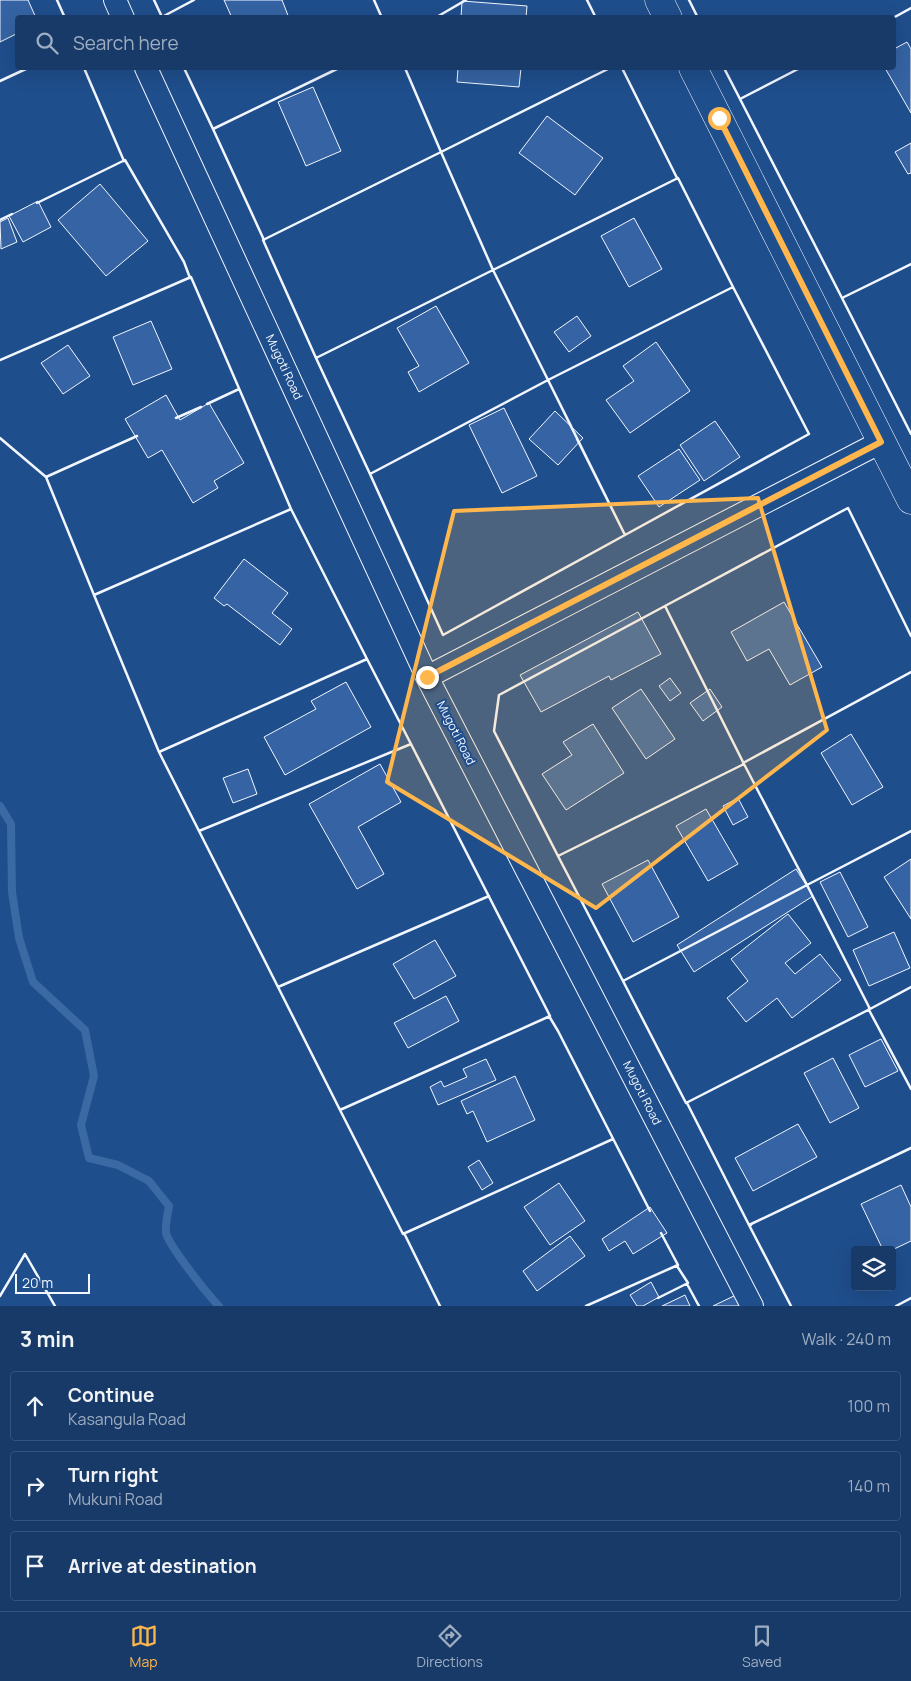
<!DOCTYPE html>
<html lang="en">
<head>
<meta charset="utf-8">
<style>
  :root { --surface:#173a69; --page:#244571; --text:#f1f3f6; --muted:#9eadc0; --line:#36547d; --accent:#ffb74d }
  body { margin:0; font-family:Manrope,sans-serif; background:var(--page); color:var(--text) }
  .controls { position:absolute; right:15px; bottom:15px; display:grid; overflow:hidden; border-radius:5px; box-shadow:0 5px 20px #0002 }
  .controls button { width:45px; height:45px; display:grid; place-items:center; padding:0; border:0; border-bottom:1px solid var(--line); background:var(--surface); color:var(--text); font:25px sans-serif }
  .scale { position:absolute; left:15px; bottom:12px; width:75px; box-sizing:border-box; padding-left:5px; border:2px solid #f2f6ff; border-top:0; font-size:14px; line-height:18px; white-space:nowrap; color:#f2f6ff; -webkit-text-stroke:4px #1f4e8c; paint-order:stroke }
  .stop { position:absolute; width:15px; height:15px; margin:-11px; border:4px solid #ffb74d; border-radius:50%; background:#fff }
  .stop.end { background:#ffb74d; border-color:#fff; box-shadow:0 1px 5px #0008 }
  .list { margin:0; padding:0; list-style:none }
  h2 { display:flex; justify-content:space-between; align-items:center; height:65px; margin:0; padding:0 20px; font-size:21px }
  h2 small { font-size:16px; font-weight:400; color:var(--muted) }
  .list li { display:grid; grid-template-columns:32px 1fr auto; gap:15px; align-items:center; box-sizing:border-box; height:70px; margin:0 10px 10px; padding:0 10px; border:1px solid var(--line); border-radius:5px }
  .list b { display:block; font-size:19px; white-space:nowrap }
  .list p { margin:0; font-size:16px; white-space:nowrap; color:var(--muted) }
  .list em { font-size:16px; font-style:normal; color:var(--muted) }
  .icon { flex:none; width:28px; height:28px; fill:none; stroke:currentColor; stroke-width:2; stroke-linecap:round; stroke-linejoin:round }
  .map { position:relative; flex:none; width:911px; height:1306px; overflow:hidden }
  .search { position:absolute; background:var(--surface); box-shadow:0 5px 20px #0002; left:15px; right:15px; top:15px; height:55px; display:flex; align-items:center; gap:12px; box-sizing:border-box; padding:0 18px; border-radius:5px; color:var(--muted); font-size:19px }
  .sheet { height:305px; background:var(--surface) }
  nav { display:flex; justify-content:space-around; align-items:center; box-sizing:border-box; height:70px; border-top:1px solid var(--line); background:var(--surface); font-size:14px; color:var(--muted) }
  nav a { display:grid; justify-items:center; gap:2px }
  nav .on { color:var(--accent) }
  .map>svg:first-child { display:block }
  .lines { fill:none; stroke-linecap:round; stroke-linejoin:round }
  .stream { stroke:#3b69a3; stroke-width:8 }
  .building { fill:#3563a3; stroke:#f2f6ff }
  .minor-casing { stroke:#f2f6ff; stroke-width:24 }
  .secondary-casing { stroke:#f2f6ff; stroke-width:29 }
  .minor { stroke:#1f4e8c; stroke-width:22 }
  .secondary { stroke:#1f4e8c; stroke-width:28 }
  .wall { stroke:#f2f6ff; stroke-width:2.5 }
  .route { stroke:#ffb74d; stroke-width:6 }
  .marked { fill:#ffb74d; fill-opacity:0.2; stroke:#ffb74d; stroke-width:4; stroke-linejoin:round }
  .labels { text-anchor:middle; stroke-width:4; stroke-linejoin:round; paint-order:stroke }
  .street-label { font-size:12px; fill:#f2f6ff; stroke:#1f4e8c }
</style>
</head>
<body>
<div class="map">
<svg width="911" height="1306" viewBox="0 0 911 1306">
  <rect width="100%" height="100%" fill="#1f4e8c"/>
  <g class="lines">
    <!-- stream -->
    <path class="stream" d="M0 806 11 824 12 892 19 938 33 982 85 1030 94 1076 81 1125 89 1158 118 1165 149 1181 169 1206C168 1213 165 1225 166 1233 169 1246 208 1295 219 1306"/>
  </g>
  <!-- building -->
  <path class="building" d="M0 0H28L36 18H18V33L0 42Z
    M224 0H282L289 18H232Z
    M462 1 527 6 526 18H461Z
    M907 42 911 49V113L885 68H894V49Z
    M458 68H521L519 87 457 82Z
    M313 87 341 151 306 166 278 102Z
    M547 116 603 158 575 195 519 153Z
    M911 143V173L908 174 895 152Z
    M100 184 148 241 106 276 58 220Z
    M38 201 51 227 23 242 9 216Z
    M8 218 17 242 1 249 0 222Z
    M634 218 662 269 629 287 601 236Z
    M436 306 469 363 419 392 408 372 419 366 397 328Z
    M577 316 591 336 569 352 554 332Z
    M151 321 172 369 133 385 113 337Z
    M656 342 690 391 630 433 606 400 634 381 623 366Z
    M68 345 90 376 63 394 41 363Z
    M166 395 180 420 209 403 244 463 214 481 218 488 193 503 162 450 148 458 125 419Z
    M504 408 537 476 502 493 469 425Z
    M555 411 583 438 558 465 529 439Z
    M715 421 740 457 704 481 680 445Z
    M679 449 700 480 659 507 638 476Z
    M244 559 288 593 272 613 292 629 280 645 227 604 224 606 214 598Z
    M784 602 822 667 790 685 769 649 747 661 731 632Z
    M638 612 661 654 611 680 609 676 541 712 520 675Z
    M670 678 681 693 670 701 659 686Z
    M346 682 371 727 285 775 264 737 316 709 311 701Z
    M641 689 675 739 646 759 612 708Z
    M710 689 722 707 703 721 690 703Z
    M593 724 624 773 566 810 542 774 572 755 563 742Z
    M851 734 883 787 852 805 821 753Z
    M380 764 401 802 358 827 384 874 357 889 309 804Z
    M248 769 257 794 233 803 223 778Z
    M738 798 748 817 733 825 723 806Z
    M706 809 738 864 708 881 676 826Z
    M911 859V919L884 877Z
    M648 860 679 917 633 942 602 884Z
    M796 869 813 896 694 972 677 945Z
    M840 872 868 927 848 937 820 882Z
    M788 914 811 943 785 963 795 974 820 954 841 980 792 1018 777 998 746 1022 727 998 748 981 731 959Z
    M894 932 910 968 869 986 853 950Z
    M435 940 456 976 414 999 393 964Z
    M446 996 459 1021 408 1048 394 1023Z
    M881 1039 898 1071 865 1087 849 1055Z
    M833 1058 859 1108 830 1123 804 1073Z
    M486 1059 496 1080 438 1105 430 1087 441 1081 444 1087 467 1077 463 1069Z
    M515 1076 535 1120 487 1142 473 1111 467 1114 461 1101Z
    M798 1124 817 1157 753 1191 735 1158Z
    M479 1160 493 1183 482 1190 468 1167Z
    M559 1183 585 1221 550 1245 524 1207Z
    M901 1185 911 1207V1241L892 1250H883L861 1204Z
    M650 1207 667 1233 633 1254 625 1241 609 1251 602 1239Z
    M570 1236 585 1256 537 1291 523 1271Z
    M651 1282 659 1297 643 1306H637L630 1295Z
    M738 1294 744 1306H713Z
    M685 1295 690 1306H662Z"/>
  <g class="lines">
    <defs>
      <path id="minor" d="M115 0 123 18
        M146 68 427 677 752 1306
        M427 677 881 442"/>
      <path id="secondary" d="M659 0 668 18
        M693 68 911 500"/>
    </defs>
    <!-- minor casing -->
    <use href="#minor" class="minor-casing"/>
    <!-- secondary casing -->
    <use href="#secondary" class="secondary-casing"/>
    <!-- minor -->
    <use href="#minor" class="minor"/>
    <!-- secondary -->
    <use href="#secondary" class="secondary"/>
    <!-- wall -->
    <path class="wall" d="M57 0 65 18
      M154 0 162 17 194 0
      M374 0 382 18
      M587 0 596 18
      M689 0 698 18
      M435 18 466 0
      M893 18 911 8
      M84 68 124 161
      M184 68 213 129
      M405 68 441 152
      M622 68 677 178
      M724 68 740 99 742 98
      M800 68 740 99 842 298 911 264
      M0 81 28 68
      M441 152 493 270 316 358 263 240Z
      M442 154 441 152 610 68
      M678 178 733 287 548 380 493 270Z
      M37 203 125 160 184 262 190 278
      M0 220 12 214
      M264 240 213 129 339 68
      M733 287 809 434 625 535 548 380Z
      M844 297 842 298 911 434
      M0 360 191 277 291 509 94 595 46 477 137 436
      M548 380 370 474 443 635 625 535 577 439
      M548 380 370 474 316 358 493 270 571 426
      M207 404 239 389
      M176 418 201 407
      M0 438 46 477
      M291 509 367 659 159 752 94 595Z
      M665 606 744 764 558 856 494 731 499 695Z
      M665 606 848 508 911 636
      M367 659 411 744 199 831 159 752Z
      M743 763 911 672
      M744 764 807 885 623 981 558 856Z
      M807 885 870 1009 686 1103 623 981Z
      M807 885 911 831
      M489 896 278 987 340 1110 550 1016 411 744 199 831 278 987 489 896
      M869 1008 870 1009 911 987
      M869 1010 911 1089
      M549 1016 558 1031 650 1211
      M687 1103 749 1225 911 1148
      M341 1109 340 1110 403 1234 613 1139
      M751 1225H749L791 1306
      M404 1233 440 1306
      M687 1284 699 1306
      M0 1296 25 1254 55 1306
      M658 1298 688 1283 677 1266
      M586 1306 678 1265 661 1233
      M896 1306 911 1298"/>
  </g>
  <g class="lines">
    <!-- route -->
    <path class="route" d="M427 677 881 442 719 118"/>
  </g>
  <!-- marked area -->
  <path class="marked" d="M758 498 827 730 596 908 387 782 454 511Z"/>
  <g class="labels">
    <!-- street labels -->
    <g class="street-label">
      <text transform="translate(284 367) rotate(65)" y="4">Mugoti Road</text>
      <text transform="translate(456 733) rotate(63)" y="4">Mugoti Road</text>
      <text transform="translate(642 1093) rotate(63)" y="4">Mugoti Road</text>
    </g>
  </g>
</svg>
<div class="controls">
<button><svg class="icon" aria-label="layers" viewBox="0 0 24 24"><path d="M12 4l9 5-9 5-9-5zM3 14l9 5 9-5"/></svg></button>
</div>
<div class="scale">20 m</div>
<div class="stop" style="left:719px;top:118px"></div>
<div class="stop end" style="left:427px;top:677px"></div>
<div class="search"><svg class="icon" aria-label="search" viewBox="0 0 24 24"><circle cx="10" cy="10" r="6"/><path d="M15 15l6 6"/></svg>Search here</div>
</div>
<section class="sheet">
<h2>3 min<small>Walk · 240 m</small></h2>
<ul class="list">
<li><svg class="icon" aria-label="ahead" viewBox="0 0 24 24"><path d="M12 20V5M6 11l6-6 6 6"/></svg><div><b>Continue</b><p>Kasangula Road</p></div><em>100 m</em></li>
<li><svg class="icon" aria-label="right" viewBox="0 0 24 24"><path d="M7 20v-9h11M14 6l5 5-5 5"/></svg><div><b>Turn right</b><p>Mukuni Road</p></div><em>140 m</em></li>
<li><svg class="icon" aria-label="arrive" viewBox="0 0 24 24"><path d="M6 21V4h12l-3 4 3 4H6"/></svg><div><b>Arrive at destination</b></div></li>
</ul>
</section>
<nav>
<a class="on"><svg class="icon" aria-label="map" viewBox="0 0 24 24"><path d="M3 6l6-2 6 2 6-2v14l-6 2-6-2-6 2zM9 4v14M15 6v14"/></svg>Map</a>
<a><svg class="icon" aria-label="directions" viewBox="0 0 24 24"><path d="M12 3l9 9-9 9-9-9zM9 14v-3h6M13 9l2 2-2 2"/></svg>Directions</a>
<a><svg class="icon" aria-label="saved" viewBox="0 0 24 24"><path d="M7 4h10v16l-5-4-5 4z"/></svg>Saved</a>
</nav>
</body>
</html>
